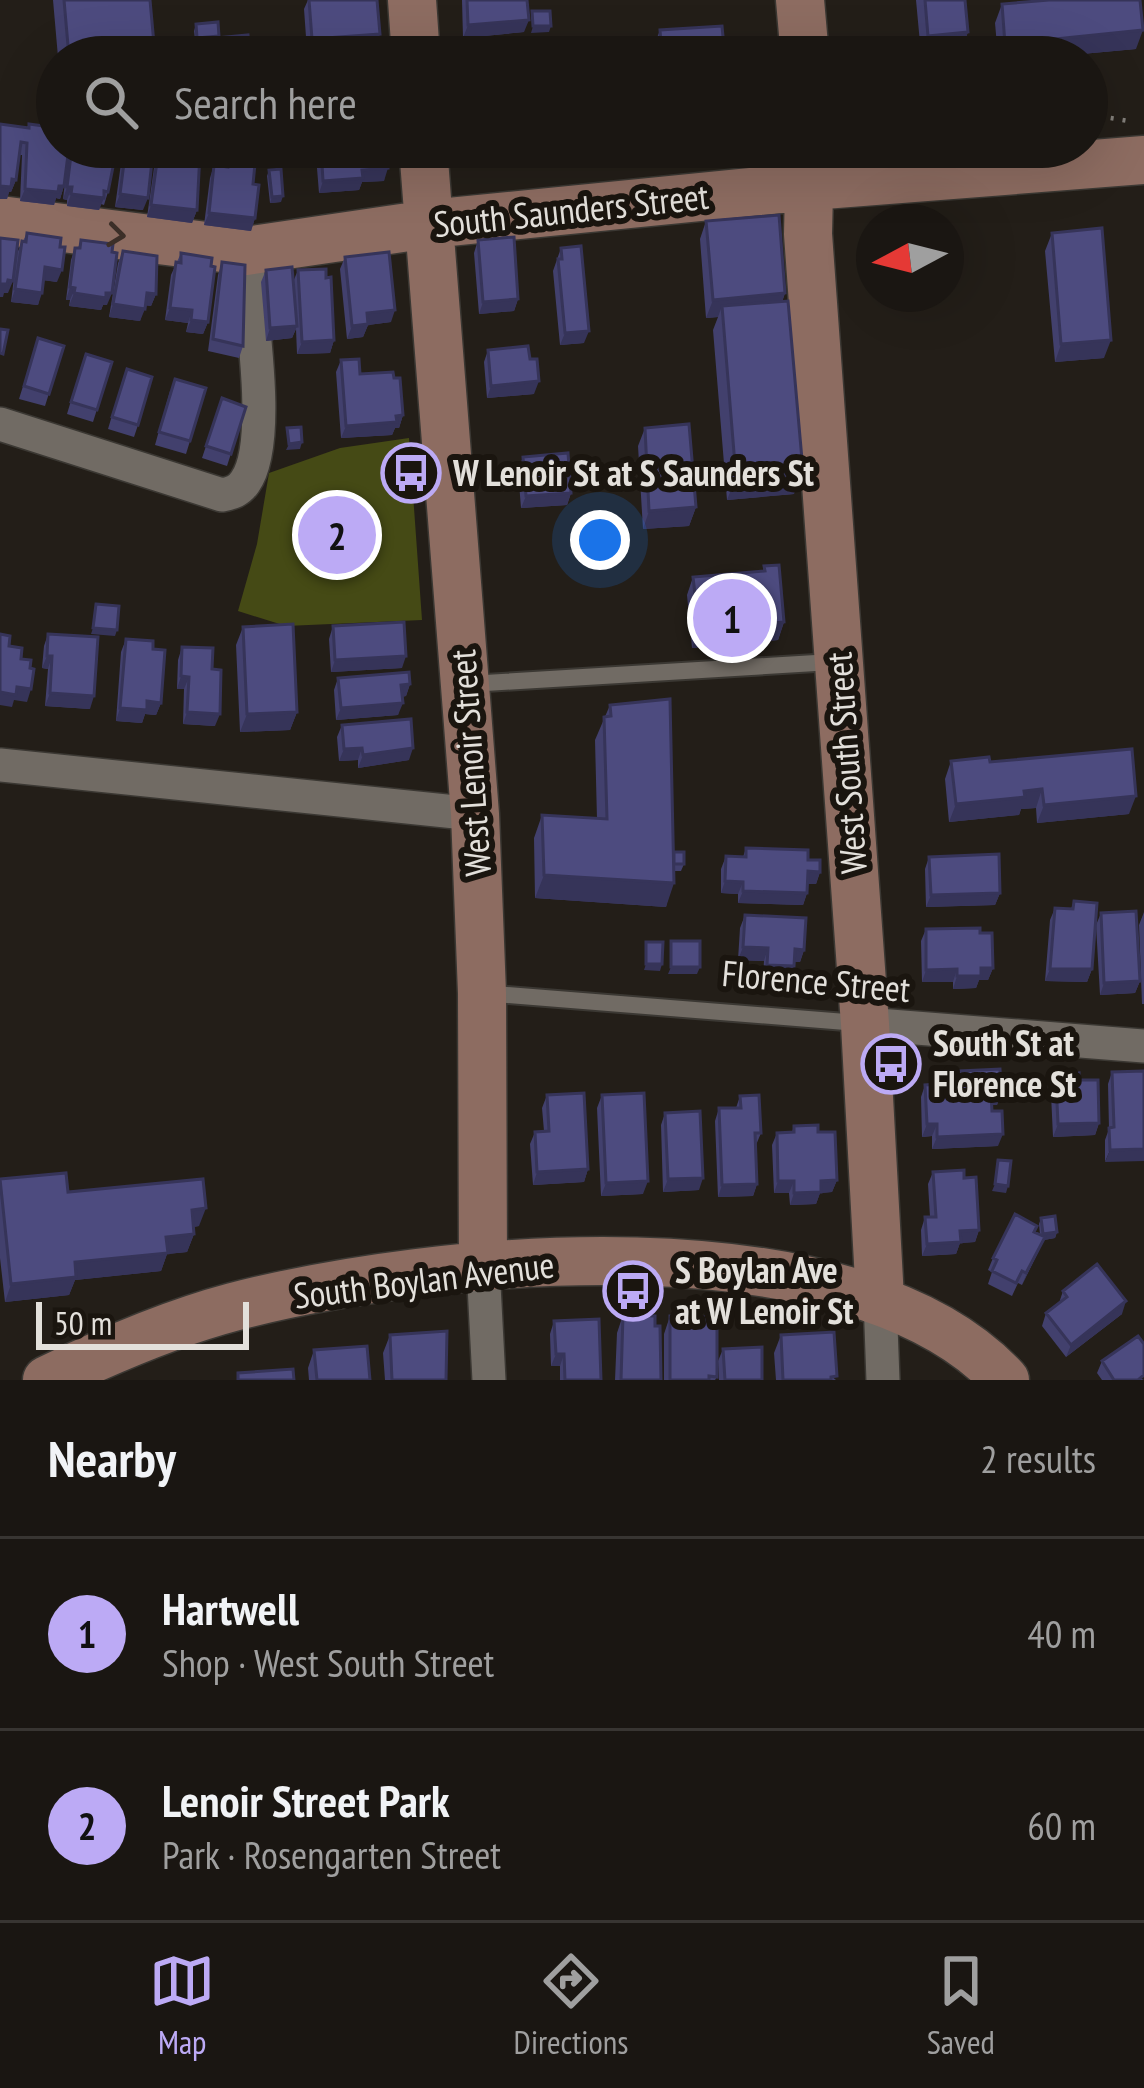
<!DOCTYPE html>
<html lang="en">
<head>
<meta charset="utf-8">
<style>
  :root { --surface:#1a1612; --page:#272320; --text:#f1f3f6; --muted:#9f9f9f; --line:#383532; --accent:#bcaaf5 }
  body { margin:0; font-family:"PT Sans Narrow",sans-serif; background:var(--page); color:var(--text) }
  .compass { position:absolute; left:856px; top:204px; width:108px; height:108px; border-radius:50%; background:var(--surface); box-shadow:0 12px 48px #0002; rotate:263deg }
  .scale { position:absolute; left:36px; bottom:30px; width:213px; box-sizing:border-box; padding-left:12px; border:6px solid #e3e0db; border-top:0; font-size:33px; line-height:42px; white-space:nowrap; color:#e3e0db; -webkit-text-stroke:9px #1a150f; paint-order:stroke }
  .you { position:absolute; left:600px; top:540px; width:42px; height:42px; margin:-30px; border:9px solid #fff; border-radius:50%; background:#1a73e8; box-shadow:0 0 0 18px #1a73e833 }
  .badge { display:grid; place-items:center; width:78px; height:78px; border-radius:50%; background:var(--accent); color:#111; font-size:39px; font-weight:700 }
  .pin { position:absolute; translate:-50% -50%; border:6px solid #fff; box-shadow:0 3px 12px #0006 }
  .list { margin:0; padding:0; list-style:none }
  h2 { display:flex; justify-content:space-between; align-items:center; height:156px; margin:0; padding:0 48px; font-size:51px }
  h2 small { font-size:39px; font-weight:400; color:var(--muted) }
  .list li { display:grid; grid-template-columns:78px 1fr auto; gap:36px; align-items:center; box-sizing:border-box; height:192px; padding:0 48px; border-top:3px solid var(--line) }
  .list b { display:block; font-size:45px; white-space:nowrap }
  .list p { margin:0; font-size:39px; white-space:nowrap; color:var(--muted) }
  .list em { font-size:39px; font-style:normal; color:var(--muted) }
  .icon { flex:none; width:66px; height:66px; fill:none; stroke:currentColor; stroke-width:2; stroke-linecap:round; stroke-linejoin:round }
  .map { position:relative; flex:none; width:1144px; height:1380px; overflow:hidden }
  .search { position:absolute; background:var(--surface); box-shadow:0 12px 48px #0002; left:36px; right:36px; top:36px; height:132px; display:flex; align-items:center; gap:30px; box-sizing:border-box; padding:0 42px; border-radius:66px; color:var(--muted); font-size:45px }
  .sheet { height:540px; background:var(--surface) }
  nav { display:flex; justify-content:space-around; align-items:center; box-sizing:border-box; height:168px; border-top:3px solid var(--line); background:var(--surface); font-size:33px; color:var(--muted) }
  nav a { display:grid; justify-items:center; gap:6px }
  nav .on { color:var(--accent) }
  .map>svg:first-child { display:block }
  .park { fill:#454a15 }
  .lines { fill:none; stroke-linecap:round; stroke-linejoin:round }
  .lane-casing { stroke:#3b3833; stroke-width:20 }
  .street-casing { stroke:#3b3833; stroke-width:36 }
  .secondary-casing { stroke:#3b3833; stroke-width:51 }
  .path { stroke:#827e79; stroke-width:4.5; stroke-dasharray:3 9; stroke-linecap:butt }
  .lane { stroke:#716b64; stroke-width:16 }
  .street { stroke:#716b64; stroke-width:33 }
  .secondary { stroke:#8d6c61; stroke-width:48 }
  .wall { fill:#42406d }
  .shaded-wall { fill:#363459 }
  .building { fill:#4d4b7f; stroke:#363459; stroke-width:3 }
  .oneway { stroke:#3c2f28 }
  .labels { text-anchor:middle; stroke-width:12; stroke-linejoin:round; paint-order:stroke }
  .street-label { font-size:36px; fill:#e3e0db; stroke:#1a150f }
  .poi-label { font-size:36px; font-weight:bold; fill:#e3e0db; stroke:#1a150f; text-anchor:start }
</style>
</head>
<body>
<div class="map">
<svg width="1144" height="1380" viewBox="0 0 1144 1380">
  <rect width="100%" height="100%" fill="#231e18"/>
  <!-- park -->
  <path class="park" d="M409 438 422 620 286 626 238 611 257 544 269 473 340 448Z"/>
  <g class="lines">
    <defs>
      <path id="lane" d="M469 684 832 662
        M483 993 858 1023"/>
      <path id="street" d="M0 424 222 495C232 493 239 491 245 482 274 442 249 303 246 251
        M0 765 475 814
        M865 1024 1144 1046
        M483 1266 489 1380
        M880 1299 883 1380"/>
      <path id="secondary" d="M412 0 416 57
        M800 0 805 57
        M423 147 475 814 482 993 483 1266
        M810 147 808 234 865 1024 880 1299
        M0 220 246 251 429 224 810 186 1144 160
        M47 1380C107 1351 169 1324 233 1307 433 1255 851 1213 1005 1380"/>
    </defs>
    <!-- lane casing -->
    <use href="#lane" class="lane-casing"/>
    <!-- street casing -->
    <use href="#street" class="street-casing"/>
    <!-- secondary casing -->
    <use href="#secondary" class="secondary-casing"/>
    <!-- path -->
    <path class="path" d="M1087 114 1129 121"/>
    <!-- lane -->
    <use href="#lane" class="lane"/>
    <!-- street -->
    <use href="#street" class="street"/>
    <!-- secondary -->
    <use href="#secondary" class="secondary"/>
  </g>
  <!-- wall -->
  <path class="wall" d="M53 0H150L154 44 195 40 194 31 196 24 250 57H58Z
    M308 0H377L373 57H308L310 51H307L304 9Z
    M462 0H527L524 32 463 38Z
    M916 0H965L968 32 961 51 921 54Z
    M1002 4 1136 49 1049 57H998L995 23Z
    M660 30 725 57H654L653 48Z
    M45 118 57 119V147H69L64 186 60 199 56 198 54 205 20 201 22 155H19L16 180 11 192H9L7 199H0V124L28 128 29 124 42 125Z
    M69 147H117L108 192 104 205 101 204 99 210 67 206V200L63 199Z
    M125 147 143 210 115 207 122 156Z
    M157 147H177L197 210 192 223 147 217Z
    M319 147H387L384 181 362 182 359 190 319 193 316 156Z
    M229 161 253 184 255 218 251 231 204 225 210 178 214 165 227 167Z
    M269 170 281 202 270 203 267 176Z
    M706 221 785 293 782 302 794 494 727 500 713 330 718 317 706 318 700 239Z
    M27 233 57 282 44 280 38 305 11 302 17 253Z
    M1052 233 1104 358 1055 362 1045 251Z
    M81 240 107 305H103L101 310 69 306 70 300H66L71 260 75 248H78Z
    M478 240 518 299 514 311 479 314 474 253Z
    M561 248 584 343 560 345 553 271Z
    M123 251 156 294 151 306 145 305 140 321 109 317 118 263Z
    M181 253 208 322 203 334 186 332 188 323 165 320 171 275Z
    M345 257 391 322 368 325 363 337 347 339 340 269Z
    M222 262 243 346 239 358 208 351 218 275Z
    M266 270 293 282 298 270 334 340 330 353 297 354 296 329 292 338 266 341 261 282Z
    M38 338 64 346 45 406 19 399Z
    M488 350 530 359 534 394 487 398 484 362Z
    M341 360 360 374 394 378 403 415 399 428H395L392 435 341 438 336 372Z
    M112 362 93 422 67 414 81 367Z
    M122 382 138 425 134 437 108 429Z
    M170 391 190 441 186 454 155 445Z
    M222 398 246 407 227 466 202 458Z
    M645 428 696 507 689 526 643 529 638 446Z
    M523 457 571 493 567 505 521 508 518 470Z
    M764 566 784 622 778 640 692 648 687 595 693 577 763 571Z
    M333 626 402 668 331 672 329 639Z
    M243 627 297 712 290 730 240 732 236 645Z
    M48 634 90 709 45 706 48 669 42 668 44 646Z
    M126 639 161 703 156 715 145 714 142 723 116 721 121 652Z
    M182 647 215 726 183 724 184 689H177L178 660Z
    M338 678 410 684 406 696 402 697 398 715 336 720 334 690Z
    M610 705 674 852 684 864 681 871H674L666 907 535 898 534 838 542 815 597 819 595 740Z
    M342 725 409 760 358 768V760L339 761 337 737Z
    M951 761 990 762 1129 814 1037 823 1036 808 1021 809 1019 815 949 822 945 779Z
    M746 848 808 860 820 872 816 884H808L807 893 803 905 738 903V894L721 893V869L726 856 743 857Z
    M929 857 1000 893 995 905 926 907 925 869Z
    M1074 901 1092 969 1087 982 1045 981 1050 920 1055 908 1071 909Z
    M1144 912V1004H1142L1139 925Z
    M1101 913 1140 981 1135 993 1100 995 1096 925Z
    M745 915 804 950 800 962H794L789 978 763 977 764 961 738 960 740 928Z
    M926 929 980 933 993 968 988 980H979L976 988 953 989V982H922L921 941Z
    M1144 1071 1105 1162V1140L1109 1129 1108 1084 1112 1072Z
    M938 1072 1001 1092 997 1105H991L998 1146 932 1149V1136L922 1137 921 1097 925 1085 933 1084Z
    M1068 1074 1079 1080 1099 1123 1095 1135 1053 1137 1051 1094 1056 1081H1065Z
    M547 1095 588 1169 584 1182 533 1185 530 1144 535 1132 544 1131 542 1108Z
    M602 1095 643 1194 601 1196 597 1108Z
    M740 1096 761 1133 756 1145 757 1184 753 1196 718 1197 715 1121 719 1108H736Z
    M665 1113 699 1190 663 1192 661 1125Z
    M794 1126 818 1132 837 1180 832 1192 820 1193 816 1204 790 1205 789 1193H774L772 1145 777 1133 792 1132Z
    M933 1172 964 1178 979 1230 975 1242 960 1243 956 1254 922 1256 921 1230 925 1217H930L928 1184Z
    M0 1179 68 1192 199 1226 193 1227 194 1234 187 1252 167 1254 161 1271 75 1280 69 1295 5 1302 0 1258Z
    M1041 1218 1057 1232 1055 1238 1044 1240 1022 1285 1018 1283 1012 1296 988 1284 992 1272 988 1270 993 1258 1035 1232 1040 1235 1039 1224Z
    M1063 1291 1122 1314 1066 1357 1042 1326 1046 1313 1059 1303Z
    M623 1315 655 1326 661 1380H615L617 1333Z
    M670 1316 717 1377 715 1380H664V1334Z
    M554 1321 601 1380H560V1366H551L550 1334Z
    M390 1335 446 1380H385L383 1353Z
    M781 1335 836 1380H776L774 1353Z
    M723 1349 762 1380H719L718 1361Z
    M314 1350 370 1380H309L308 1368Z
    M1102 1361 1144 1380H1102L1097 1373Z"/>
  <!-- shaded-wall -->
  <path class="shaded-wall" d="M529 20 524 32 463 38 468 25Z
    M533 26H551L549 32 531 33Z
    M1143 30 1136 49 1049 57H1001L1005 44Z
    M968 32 961 51 921 54 928 36Z
    M380 34 375 47 313 51V43L310 51H307L312 39Z
    M269 147H291L290 151 267 152Z
    M388 168 384 181 362 182 359 190 319 193 323 181 362 170Z
    M12 179 16 180 11 192H9L7 199H0V186Z
    M59 186H64L60 199 56 198 54 205 20 201 25 189Z
    M67 187H72L67 200 63 199Z
    M71 194 104 198 99 210 67 206Z
    M120 194 148 198 143 210 115 207Z
    M283 196 281 202 270 203 272 197Z
    M151 205 197 210 192 223 147 217Z
    M209 213 255 218 251 231 204 225Z
    M45 267 62 270 57 282 41 280Z
    M8 280 13 281 8 293H4L3 297H0V284Z
    M70 287 75 288 70 300H66Z
    M15 289 42 293 38 305 11 302Z
    M74 293H112L107 305H103L101 310 69 306Z
    M147 293 156 294 151 306 142 305Z
    M785 293 779 311 722 306 718 317 706 318 713 300Z
    M518 299 514 311 479 314 483 302Z
    M113 304 145 309 140 321 109 317Z
    M170 308 192 310 188 323 165 320Z
    M395 310 391 322 368 325 363 337 347 339 352 326 367 313Z
    M191 320 208 322 203 334 186 332Z
    M297 326 292 338 266 341 270 328Z
    M589 331 584 343 560 345 565 333Z
    M334 340 330 353 297 354 302 342Z
    M1111 340 1104 358 1055 362 1061 344Z
    M539 381 534 394 487 398 491 386Z
    M403 415 399 428H395L392 435 341 438 346 426Z
    M302 442 300 449 286 450 289 444Z
    M803 471 794 494 727 500 736 477Z
    M571 493 567 505 521 508 526 496Z
    M696 507 689 526 643 529 649 511Z
    M784 622 778 640 692 648 699 630Z
    M93 628 117 630 115 636 91 634Z
    M47 656H52L48 669 42 668Z
    M406 656 402 668 331 672 335 660Z
    M181 676 189 677 184 689H177Z
    M410 684 406 696 397 697 401 685Z
    M17 687 31 689 27 702 14 700 12 707 0 705V692Z
    M50 693 94 696 90 709 45 706Z
    M147 701 161 703 156 715 145 714 142 723 116 721 120 708Z
    M403 703 398 715 336 720 341 708Z
    M187 712 220 714 215 726 183 724Z
    M297 712 290 730 240 732 247 714Z
    M362 748 358 760 339 761 344 749Z
    M413 748 409 760 358 768 363 755Z
    M1042 789 1036 808 1021 809 1019 815 949 822 956 804Z
    M1136 796 1129 814 1037 823 1044 805Z
    M808 871 820 872 816 884H804Z
    M544 875 674 883 666 907 535 898Z
    M725 881 743 882 738 894 721 893Z
    M743 891 807 893 803 905 738 903Z
    M1000 893 995 905 926 907 931 895Z
    M743 947 768 948 764 961 738 960Z
    M795 949 804 950 800 962H790Z
    M646 964H662L660 971 644 970Z
    M767 965 794 966 789 978 763 977Z
    M671 967H700L697 974H668Z
    M981 968H993L988 980H979L976 988 953 989 957 976Z
    M957 969 953 982H922L926 970Z
    M1050 969H1092L1087 982 1045 981Z
    M1140 981 1135 993 1100 995 1104 983Z
    M1001 1092 997 1105H986L991 1093Z
    M1099 1123 1095 1135 1053 1137 1058 1124Z
    M927 1124H937L932 1136 922 1137Z
    M1003 1134 998 1146 932 1149 937 1137Z
    M1144 1149V1161L1105 1162 1110 1150Z
    M588 1169 584 1182 533 1185 537 1172Z
    M703 1178 699 1190 663 1192 668 1179Z
    M837 1180 832 1192 820 1193 816 1204 790 1205 794 1193 821 1181Z
    M648 1181 643 1194 601 1196 606 1183Z
    M778 1181H794L789 1193H774Z
    M757 1184 753 1196 718 1197 722 1185Z
    M995 1184 1008 1186 1006 1193 992 1191Z
    M206 1208 199 1226 185 1228 192 1210Z
    M979 1230 975 1242 960 1243 956 1254 922 1256 927 1244 960 1231Z
    M1057 1232 1055 1238 1044 1240 1022 1285 1043 1234Z
    M194 1234 187 1252 167 1254 161 1271 75 1280 69 1295 5 1302 11 1284 75 1262 166 1237Z
    M1126 1301 1122 1314 1066 1357 1071 1345Z
    M556 1354H564L560 1366H551Z"/>
  <!-- building -->
  <path class="building" d="M64 0H150L154 44 248 35 250 57H69Z
    M309 0H377L380 34 312 39Z
    M467 0H527L529 20 468 25Z
    M925 0H965L968 32 928 36Z
    M1049 0H1140L1143 30 1005 44 1002 4Z
    M532 11H550L551 26H533Z
    M218 22 219 36 197 38 196 24Z
    M722 26 725 57H662L660 30Z
    M372 39 373 57H314L313 43Z
    M523 40 524 57H480L479 43Z
    M550 42 562 57H532Z
    M45 118 57 119V147H69L64 186H59L58 192 25 189 27 143 21 142 16 180 12 179 11 187 0 186V124L29 128V124L44 126Z
    M72 147H117L108 192 104 191V198L71 194 72 187H67Z
    M126 147H149L147 161H152L148 198 120 194Z
    M159 147H177L176 150 200 153 197 210 151 205Z
    M321 147H387L388 168 362 170 363 178 323 181Z
    M229 161 255 164 253 184 259 185 255 218 209 213 214 165 228 167Z
    M281 169 283 196 272 197 269 170Z
    M779 215 785 293 713 300 706 221Z
    M1102 228 1111 340 1061 344 1052 233Z
    M27 233 61 238 60 247H65L62 270 45 267 42 293 15 289 22 241 26 242Z
    M514 237 518 299 483 302 478 240Z
    M0 238 18 240 13 281 8 280 7 284H0Z
    M81 240 113 244 112 252 117 253 112 293H106V298L74 293 75 288 70 287 75 248H80Z
    M581 246 589 331 565 333 558 259H562L561 248Z
    M123 251 157 256 156 294 147 293 145 309 113 304Z
    M389 252 395 310 367 313 368 324 352 326 345 257Z
    M181 253 212 258 211 266 215 267 208 322 191 320 192 310 170 308 176 262 181 263Z
    M222 262 245 265 243 346 213 339Z
    M292 267 297 326 270 328 266 270Z
    M326 269V278L331 277 334 340 302 342 298 270Z
    M788 301 803 471 736 477 722 306Z
    M0 329 8 330 3 354 0 353Z
    M38 338 64 346 49 394 24 386Z
    M528 346 530 359H537L539 381 491 386 488 350Z
    M86 354 112 362 97 410 71 402Z
    M359 359 360 374 393 372 394 378H400L403 415 396 416 397 422 346 426 341 360Z
    M127 369 152 377 138 425 112 417Z
    M175 379 206 388 190 441 159 432Z
    M222 398 246 407 231 454 206 446Z
    M689 424 696 507 649 511 645 428Z
    M301 427 302 442 289 444 287 428Z
    M568 453 571 493 526 496 523 457Z
    M779 565 784 622 699 630 693 577 765 571 764 566Z
    M96 604 119 606 117 630 93 628Z
    M404 622 406 656 335 660 333 626Z
    M293 624 297 712 247 714 243 627Z
    M0 634 10 636 9 646 22 648 21 659 31 660 30 668 34 669 31 689 17 687 16 695 0 692Z
    M48 634 98 637 94 696 50 693 52 656H47Z
    M126 639 153 641V649L165 650 161 703 147 701V710L120 708Z
    M182 647 213 648 212 669 221 670 220 714 187 712 189 677 181 676Z
    M409 672 410 684 401 685 403 703 341 708 338 678Z
    M670 699 674 883 544 875 542 815 607 819 604 717 611 716 610 705Z
    M411 719 413 748 363 755 362 748 344 749 342 725Z
    M1132 749 1136 796 1044 805 1042 789 1024 791 1025 797 956 804 951 761 989 757 990 762Z
    M746 848 808 850V860H820V872L808 871 807 893 743 891V882L725 881 726 856 746 857Z
    M674 852H684V864H674Z
    M999 854 1000 893 931 895 929 857Z
    M1074 901 1097 903 1092 969H1050L1055 908 1073 909Z
    M1136 911 1140 981 1104 983 1101 913Z
    M745 915 806 918 804 950 795 949 794 966 767 965 768 948 743 947Z
    M980 928V933H992L993 968H981V976H957V969L926 970V929Z
    M671 941H700V967H671Z
    M646 942H663L662 964H646Z
    M1000 1069 1001 1092 991 1093 992 1111H1002L1003 1134 937 1137V1124H927L925 1085 938 1084V1072Z
    M1144 1071V1149L1110 1150 1109 1128 1114 1127 1112 1072Z
    M1079 1073V1080H1098L1099 1123 1058 1124 1056 1081H1068V1074Z
    M584 1093 588 1169 537 1172 535 1132 549 1131 547 1095Z
    M644 1093 648 1181 606 1183 602 1095Z
    M759 1095 761 1133H755L757 1184 722 1185 719 1108H741L740 1096Z
    M700 1111 703 1178 668 1179 665 1113Z
    M818 1125V1132H835L837 1180 821 1181V1192L794 1193V1181H778L777 1133 794 1132V1126Z
    M998 1160 1011 1161 1008 1186 995 1184Z
    M964 1170V1178L976 1177 979 1230 960 1231 961 1242 927 1244 925 1217H936L933 1172Z
    M66 1173 68 1192 203 1179 206 1208 192 1210 194 1234 166 1237 168 1253 75 1262 76 1277 11 1284 0 1179Z
    M1015 1214 1037 1226 1034 1232 1045 1237 1026 1273 1022 1271 1016 1283 992 1271 997 1260 993 1258Z
    M1055 1216 1057 1232 1043 1234 1041 1218Z
    M1097 1264 1126 1301 1071 1345 1046 1313 1067 1297 1063 1291Z
    M623 1315 655 1316V1326H660L661 1380H621Z
    M670 1316 717 1317V1377L709 1376V1380H670Z
    M599 1319 601 1380H565L564 1354H556L554 1321Z
    M447 1331 446 1380H392L390 1335Z
    M834 1332 837 1376 831 1377V1380H783L781 1335Z
    M1138 1336 1144 1344V1375L1138 1380H1114L1102 1361Z
    M367 1346 370 1380H317L314 1350Z
    M762 1347V1380H725L723 1349Z
    M293 1369 294 1380H238V1373Z"/>
  <!-- one-way arrows -->
  <defs><path id="oneway-chevron" d="M-2-3.5L2.5 0L-2 3.5" fill="none" stroke-width="1.6" stroke-linecap="round" stroke-linejoin="round" transform="scale(3)"/></defs>
  <use class="oneway" href="#oneway-chevron" transform="translate(116 235) rotate(7)"/>
  <!-- icons -->
  <defs>
    <symbol id="bus-ring" viewBox="-11 -11 22 22"><circle r="9.5" fill="#1a150f" stroke="#bcaaf5" stroke-width="1.5"/><path d="M-5-6H5V4H4V6H2V4H-2V6H-4V4H-5ZM-3.5-4V0h7V-4ZM-3.5 1.2v1.5H-2V1.2ZM2 1.2v1.5H3.5V1.2Z" fill="#bcaaf5"/></symbol>
  </defs>
  <g fill-rule="evenodd">
    <use href="#bus-ring" x="378" y="440" width="66" height="66"/>
    <use href="#bus-ring" x="858" y="1031" width="66" height="66"/>
    <use href="#bus-ring" x="600" y="1258" width="66" height="66"/>
  </g>
  <g class="labels">
    <!-- street labels -->
    <g class="street-label">
      <text transform="translate(571 210) rotate(-6)" y="13">South Saunders Street</text>
      <text transform="translate(470 763) rotate(-94)" y="13">West Lenoir Street</text>
      <text transform="translate(846 763) rotate(-94)" y="13">West South Street</text>
      <text transform="translate(816 981) rotate(5)" y="13">Florence Street</text>
      <text transform="translate(424 1280) rotate(-7)" y="13">South Boylan Avenue</text>
    </g>
    <!-- poi labels -->
    <g class="poi-label">
      <text x="453" y="486">W Lenoir St at S Saunders St</text>
      <text x="933" y="1056">South St at<tspan x="933" dy="41">Florence St</tspan></text>
      <text x="675" y="1283">S Boylan Ave<tspan x="675" dy="41">at W Lenoir St</tspan></text>
    </g>
  </g>
</svg>
<svg class="compass" viewBox="-18 -18 36 36"><path d="M0-13l5 13h-10z" fill="#e53935"/><path d="M0 13l5-13h-10z" fill="#9f9f9f"/></svg>
<div class="scale">50 m</div>
<div class="you"></div>
<div class="pin badge" style="left:732px;top:618px">1</div>
<div class="pin badge" style="left:337px;top:535px">2</div>
<div class="search"><svg class="icon" aria-label="search" viewBox="0 0 24 24"><circle cx="10" cy="10" r="6"/><path d="M15 15l6 6"/></svg>Search here</div>
</div>
<section class="sheet">
<h2>Nearby<small>2 results</small></h2>
<ul class="list">
<li><span class="badge">1</span><div><b>Hartwell</b><p>Shop · West South Street</p></div><em>40 m</em></li>
<li><span class="badge">2</span><div><b>Lenoir Street Park</b><p>Park · Rosengarten Street</p></div><em>60 m</em></li>
</ul>
</section>
<nav>
<a class="on"><svg class="icon" aria-label="map" viewBox="0 0 24 24"><path d="M3 6l6-2 6 2 6-2v14l-6 2-6-2-6 2zM9 4v14M15 6v14"/></svg>Map</a>
<a><svg class="icon" aria-label="directions" viewBox="0 0 24 24"><path d="M12 3l9 9-9 9-9-9zM9 14v-3h6M13 9l2 2-2 2"/></svg>Directions</a>
<a><svg class="icon" aria-label="saved" viewBox="0 0 24 24"><path d="M7 4h10v16l-5-4-5 4z"/></svg>Saved</a>
</nav>
</body>
</html>
